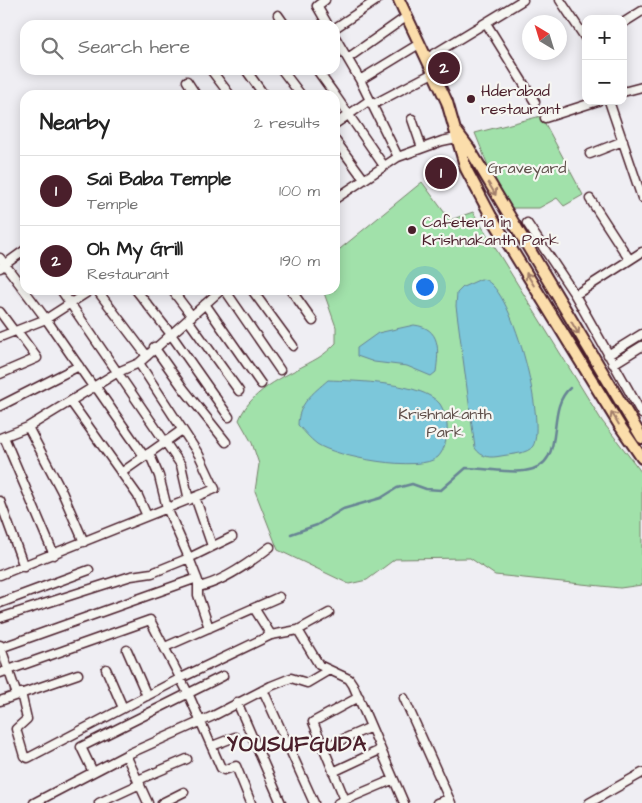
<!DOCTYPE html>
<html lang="en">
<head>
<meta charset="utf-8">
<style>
  :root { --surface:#fff; --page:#f2f2f2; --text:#222; --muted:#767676; --line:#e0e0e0; --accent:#4a1f2b }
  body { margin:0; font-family:"Architects Daughter",sans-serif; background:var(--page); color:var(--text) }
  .controls { position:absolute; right:15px; top:15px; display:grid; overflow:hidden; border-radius:10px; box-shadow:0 2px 12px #0003 }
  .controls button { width:45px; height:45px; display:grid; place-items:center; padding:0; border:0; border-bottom:1px solid var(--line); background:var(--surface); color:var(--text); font:25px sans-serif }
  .compass { position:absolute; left:522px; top:15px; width:45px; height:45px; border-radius:50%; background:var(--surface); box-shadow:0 2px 12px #0003; rotate:322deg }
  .you { position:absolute; left:424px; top:286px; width:18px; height:18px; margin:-12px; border:4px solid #fff; border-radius:50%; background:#1a73e8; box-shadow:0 0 0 8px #1a73e833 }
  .badge { display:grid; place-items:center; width:32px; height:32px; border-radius:50%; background:var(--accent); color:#fff; font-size:16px; font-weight:700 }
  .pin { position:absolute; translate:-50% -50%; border:2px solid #fff; box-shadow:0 1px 5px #0006 }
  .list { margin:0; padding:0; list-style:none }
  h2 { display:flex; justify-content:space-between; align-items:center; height:65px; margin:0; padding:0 20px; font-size:21px }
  h2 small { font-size:16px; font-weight:400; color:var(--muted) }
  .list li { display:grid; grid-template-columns:32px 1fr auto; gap:15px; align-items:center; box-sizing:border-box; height:70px; padding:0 20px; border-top:1px solid var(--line) }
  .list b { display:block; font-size:19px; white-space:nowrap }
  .list p { margin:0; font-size:16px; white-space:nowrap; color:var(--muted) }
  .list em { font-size:16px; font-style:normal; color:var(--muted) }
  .icon { flex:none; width:28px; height:28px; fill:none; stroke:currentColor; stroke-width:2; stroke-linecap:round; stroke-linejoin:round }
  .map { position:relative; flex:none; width:642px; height:803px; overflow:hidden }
  .search { position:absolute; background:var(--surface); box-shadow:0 2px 12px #0003; left:20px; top:20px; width:320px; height:55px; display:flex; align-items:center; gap:12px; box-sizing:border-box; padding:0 18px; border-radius:15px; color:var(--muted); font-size:19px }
  .panel { position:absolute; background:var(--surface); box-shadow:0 2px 12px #0003; left:20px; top:90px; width:320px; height:205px; border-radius:15px }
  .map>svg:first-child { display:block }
  .green { fill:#a1e1aa; stroke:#76806a }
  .water { fill:#7bc7da; stroke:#678494 }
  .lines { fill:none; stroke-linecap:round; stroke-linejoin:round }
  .stream { stroke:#678494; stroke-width:2.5 }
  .minor-casing { stroke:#4a1f2b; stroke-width:11 }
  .major-casing { stroke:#4a1f2b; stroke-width:14 }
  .minor { stroke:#f6f6f2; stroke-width:8 }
  .major { stroke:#fbddab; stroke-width:10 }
  .oneway { stroke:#a27e6b }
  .poi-dot { fill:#4a1f2b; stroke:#f6f6f2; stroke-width:2 }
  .labels { text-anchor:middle; stroke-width:4.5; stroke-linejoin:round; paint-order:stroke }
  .poi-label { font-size:16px; fill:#4a1f2b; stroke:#f6f6f2; text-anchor:start }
  .park-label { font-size:16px; fill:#60504b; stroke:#f6f6f2 }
  .district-label { font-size:21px; font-weight:bold; letter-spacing:1px; fill:#4a1f2b; stroke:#f6f6f2 }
</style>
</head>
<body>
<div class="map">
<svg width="642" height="803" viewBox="0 0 642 803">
  <rect width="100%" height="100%" fill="#efeef3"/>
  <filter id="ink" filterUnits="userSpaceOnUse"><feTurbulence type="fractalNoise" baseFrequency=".02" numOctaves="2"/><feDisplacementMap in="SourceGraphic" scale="10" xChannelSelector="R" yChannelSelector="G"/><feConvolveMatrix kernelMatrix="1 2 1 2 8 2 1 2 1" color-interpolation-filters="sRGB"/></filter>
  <g filter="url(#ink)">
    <!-- green -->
    <path class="green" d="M541 116 583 195 564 206 557 198 539 208H509L495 183 475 133Z
      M422 182 450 220 473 212 602 421 642 473V585L620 588 495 575 470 558 395 559 367 580 349 584 278 550 255 491 259 464 252 443 239 420C252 387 291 374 318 358 325 354 331 348 336 343V327L323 290H335V253Z"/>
    <!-- water -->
    <path class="water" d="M481 279C511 279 547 423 533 446 528 454 511 454 501 456 490 458 482 458 475 448L456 306 457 293 463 287Z
      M414 325C441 328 439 350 436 372L431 376 407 366 374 362 357 356V348L378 333Z
      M328 380C354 381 423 382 440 404 444 410 446 418 447 425 448 435 445 450 438 457 420 473 336 457 317 444 310 439 304 431 298 425 298 404 313 393 328 380Z"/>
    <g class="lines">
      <!-- stream -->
      <path class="stream" d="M291 534 317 525 343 509 381 498 397 488 412 484 426 489 441 490 466 468C485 468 506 473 524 471 570 466 543 411 570 388"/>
      <defs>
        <path id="minor" d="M325 0 317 6 328 25
          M560 0 586 39
          M278 15 285 25
          M486 23 535 102
          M623 23 642 11
          M335 28 377 0
          M335 37 360 80 398 157
          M348 58 406 17
          M426 59 523 0
          M211 70 230 95
          M246 70 264 95
          M282 70 301 95
          M317 70 335 95
          M360 80 419 44
          M187 81 196 95
          M623 92 642 87
          M335 95 384 166
          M609 101 642 198
          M372 105 433 73
          M545 118 598 101
          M412 119 422 148
          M335 124 370 100
          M335 140 363 178
          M590 154 623 141
          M335 199 398 157 442 141 461 137
          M590 199 629 259
          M527 223 575 295 642 414
          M0 258 46 319 94 388
          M0 268 25 250
          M61 290 181 465 189 500
          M97 290 147 356
          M136 290 170 333 229 417
          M172 290 191 315
          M225 290 280 370
          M252 290 293 346
          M291 290 313 321
          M575 295 642 252
          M205 304 261 384
          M0 312 14 331
          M188 320 239 391
          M0 337 46 319 91 290
          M154 347 183 388 226 442
          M608 355 642 334
          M613 364 642 346
          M0 374 37 358 17 331
          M96 387 144 456
          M71 402 138 496 147 516
          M0 406 79 366
          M28 427 62 492 84 542
          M4 437 54 555
          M0 438 28 427 118 372 139 363 221 290
          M149 453 159 476 167 508 189 558 232 537
          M121 473 182 430
          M195 497 212 546
          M0 501 24 567
          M0 575 215 489 199 455 139 363
          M198 587C221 583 252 561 270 547
          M0 603 89 570
          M254 608 271 635
          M0 618 131 576 152 573 189 558 198 581V595L209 628
          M298 630 319 665 349 679 353 685 404 803
          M0 645 17 695
          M165 647 279 597
          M0 648 197 578
          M127 650 147 696
          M106 669 123 708
          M0 673 150 620 188 693 221 768 224 770 236 766 251 803
          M263 690 314 803
          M21 693 27 719 16 729 24 756 28 758 181 678 271 635 298 630 329 613
          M404 698 451 803
          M0 701 78 674
          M237 702 281 803
          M212 746 235 737
          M323 748 371 727
          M126 755 148 803
          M93 772 81 747 223 676
          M333 772 380 750
          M138 780 187 759
          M345 800 313 722 359 697
          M34 803 126 755 213 716 271 686 291 678 307 683 329 670
          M99 803 140 784
          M162 803 184 792
          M338 803 392 780
          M437 803 449 799
          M589 803 642 773"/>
        <path id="major" d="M399 0 447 102 466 169 491 216 620 426 642 458
          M457 132 469 148 642 438"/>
      </defs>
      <!-- minor casing -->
      <use href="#minor" class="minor-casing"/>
      <!-- major casing -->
      <use href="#major" class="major-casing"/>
      <!-- minor -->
      <use href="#minor" class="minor"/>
      <!-- major -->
      <use href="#major" class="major"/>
    </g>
    <!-- one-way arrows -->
    <defs><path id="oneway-shaft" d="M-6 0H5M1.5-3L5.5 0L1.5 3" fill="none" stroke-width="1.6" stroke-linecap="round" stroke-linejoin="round" transform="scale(1.25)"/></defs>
    <g class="oneway">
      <use href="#oneway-shaft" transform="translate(492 189) rotate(59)"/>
      <use href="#oneway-shaft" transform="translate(530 279) rotate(-121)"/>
      <use href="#oneway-shaft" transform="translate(575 328) rotate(59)"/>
      <use href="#oneway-shaft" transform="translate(615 418) rotate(-121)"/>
    </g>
  </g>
  <!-- markers -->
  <g class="poi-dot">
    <circle cx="471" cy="99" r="5"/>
    <circle cx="412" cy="230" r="5"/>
  </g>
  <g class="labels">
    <!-- poi labels -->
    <g class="poi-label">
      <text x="481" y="96">Hderabad<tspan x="481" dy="18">restaurant</tspan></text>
      <text x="422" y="227">Cafeteria in<tspan x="422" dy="18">Krishnakanth Park</tspan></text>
    </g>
    <!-- park labels -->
    <g class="park-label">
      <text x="527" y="173">Graveyard</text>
      <text x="445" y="419">Krishnakanth<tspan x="445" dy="18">Park</tspan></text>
    </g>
    <!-- district labels -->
    <g class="district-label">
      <text x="297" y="751">YOUSUFGUDA</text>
    </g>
  </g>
</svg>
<div class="controls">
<button>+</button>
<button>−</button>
</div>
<svg class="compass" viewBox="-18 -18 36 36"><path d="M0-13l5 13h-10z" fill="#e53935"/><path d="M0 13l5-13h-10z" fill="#767676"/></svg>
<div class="you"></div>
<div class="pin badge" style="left:441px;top:173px">1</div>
<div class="pin badge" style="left:444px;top:68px">2</div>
<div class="search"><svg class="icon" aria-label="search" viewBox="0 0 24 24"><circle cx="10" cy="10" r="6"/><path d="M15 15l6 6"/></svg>Search here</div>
<section class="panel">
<h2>Nearby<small>2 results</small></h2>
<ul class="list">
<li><span class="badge">1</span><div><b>Sai Baba Temple</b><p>Temple</p></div><em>100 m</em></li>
<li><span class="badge">2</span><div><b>Oh My Grill</b><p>Restaurant</p></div><em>190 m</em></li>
</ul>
</section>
</div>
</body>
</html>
